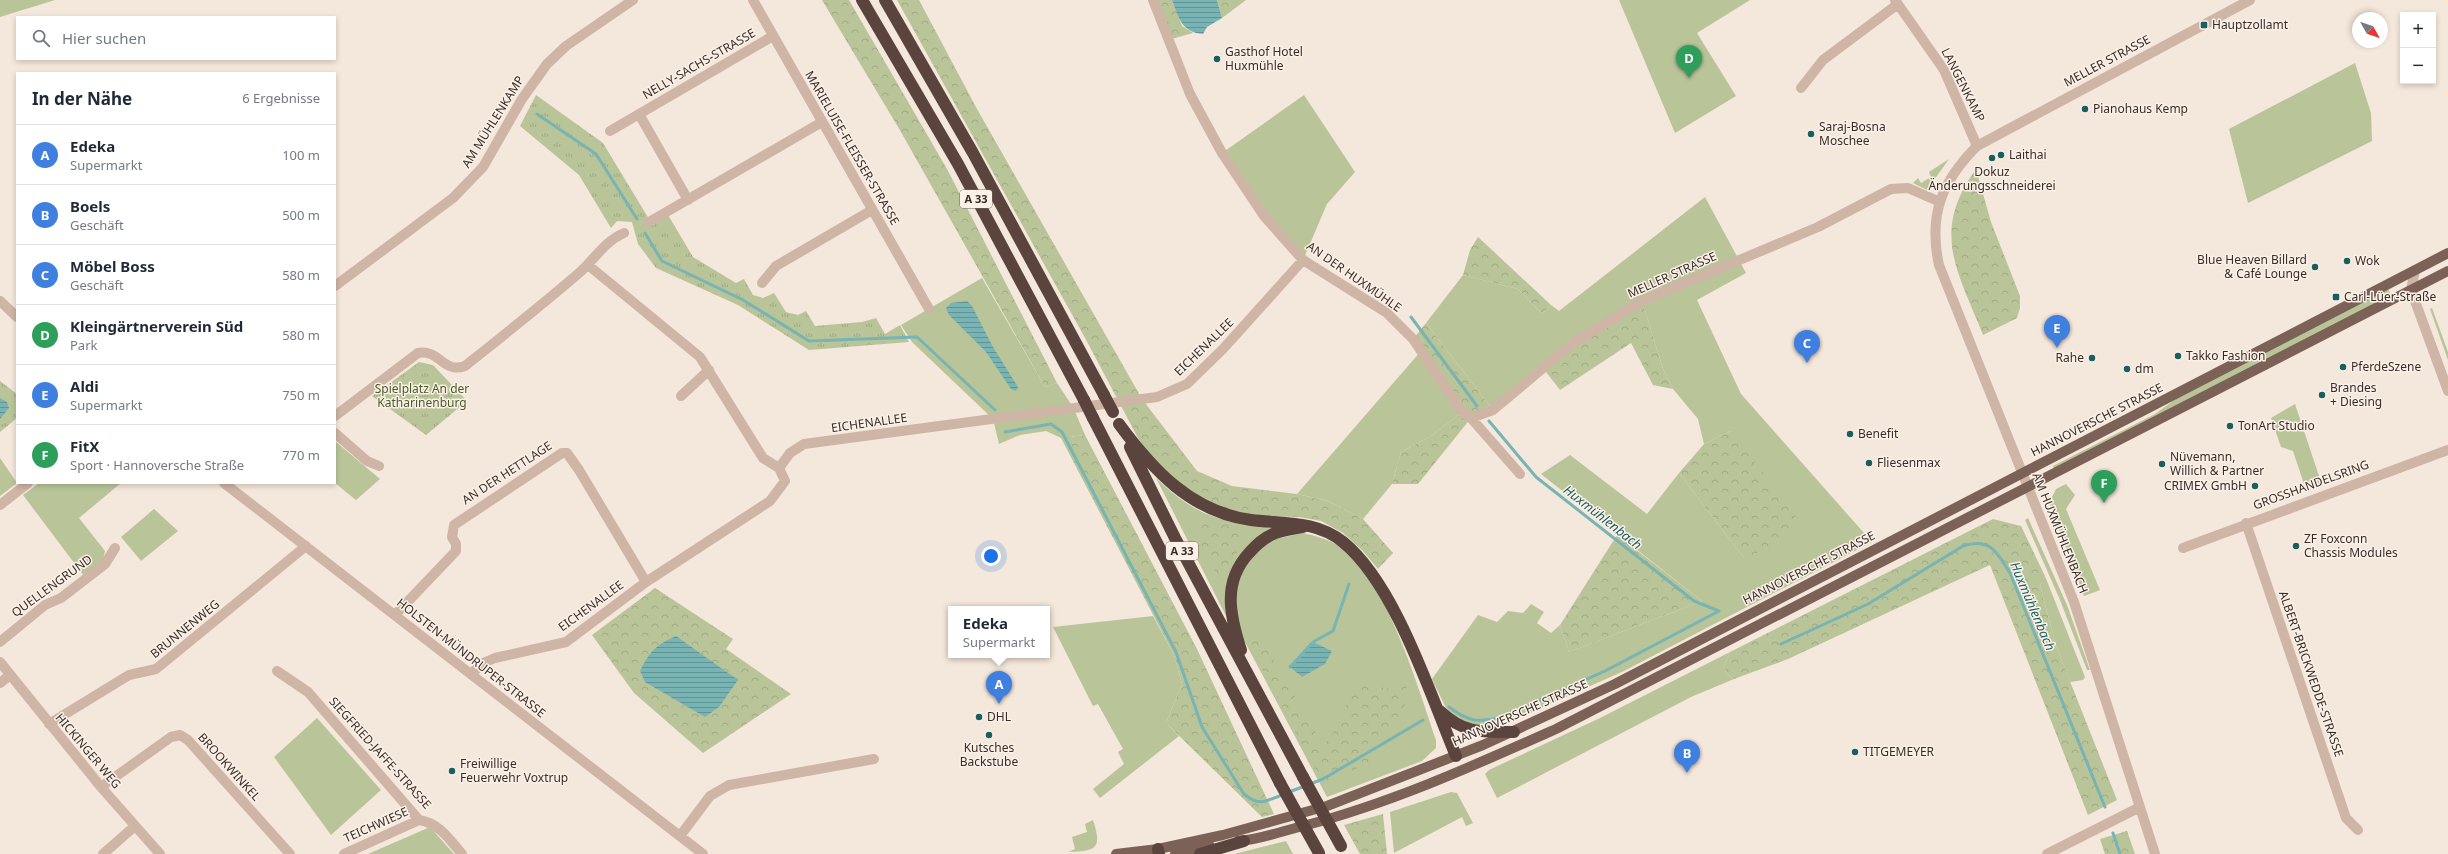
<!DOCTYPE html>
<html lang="de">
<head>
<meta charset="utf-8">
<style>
  :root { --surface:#fff; --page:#f2f2f3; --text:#1f2937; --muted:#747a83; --line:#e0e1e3; --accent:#2563eb }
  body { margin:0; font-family:"Noto Sans",sans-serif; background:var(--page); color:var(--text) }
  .controls { position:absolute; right:12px; top:12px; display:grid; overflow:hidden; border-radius:0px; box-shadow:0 2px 6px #0003 }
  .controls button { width:36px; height:36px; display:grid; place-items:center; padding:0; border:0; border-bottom:1px solid var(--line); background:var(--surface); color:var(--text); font:20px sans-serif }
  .compass { position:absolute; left:2352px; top:12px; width:36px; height:36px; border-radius:50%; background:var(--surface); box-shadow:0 2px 6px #0003; rotate:130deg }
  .you { position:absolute; left:991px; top:556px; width:14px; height:14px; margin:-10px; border:3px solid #fff; border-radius:50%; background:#1a73e8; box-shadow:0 0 0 6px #1a73e833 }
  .badge { display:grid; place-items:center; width:26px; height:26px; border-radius:50%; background:var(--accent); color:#fff; font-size:13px; font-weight:700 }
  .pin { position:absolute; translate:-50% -33px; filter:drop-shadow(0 1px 2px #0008) }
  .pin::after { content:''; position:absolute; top:21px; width:14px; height:12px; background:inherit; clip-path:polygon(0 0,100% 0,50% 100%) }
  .popup { position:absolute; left:948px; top:606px; width:102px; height:52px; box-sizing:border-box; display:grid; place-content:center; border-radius:0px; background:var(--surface); filter:drop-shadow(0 1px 3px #0005); font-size:13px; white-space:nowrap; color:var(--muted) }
  .popup b { font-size:15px; color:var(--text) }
  .popup::after { content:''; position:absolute; left:50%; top:100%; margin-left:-8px; border:8px solid transparent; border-top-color:var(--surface) }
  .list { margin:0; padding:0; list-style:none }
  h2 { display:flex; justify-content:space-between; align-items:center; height:52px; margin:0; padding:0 16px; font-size:17px }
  h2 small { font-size:13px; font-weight:400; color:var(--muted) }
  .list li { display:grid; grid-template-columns:26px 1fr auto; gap:12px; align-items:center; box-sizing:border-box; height:60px; padding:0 16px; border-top:1px solid var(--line) }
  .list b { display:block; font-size:15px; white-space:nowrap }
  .list p { margin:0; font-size:13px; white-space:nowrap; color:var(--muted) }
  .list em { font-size:13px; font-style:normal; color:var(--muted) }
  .icon { flex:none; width:22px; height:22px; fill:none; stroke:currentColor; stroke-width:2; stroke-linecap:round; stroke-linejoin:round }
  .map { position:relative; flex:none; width:2448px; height:854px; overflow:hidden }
  .search { position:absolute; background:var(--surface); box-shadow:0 2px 6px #0003; left:16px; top:16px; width:320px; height:44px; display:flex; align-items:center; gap:10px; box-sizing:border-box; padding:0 14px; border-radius:0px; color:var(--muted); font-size:15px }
  .panel { position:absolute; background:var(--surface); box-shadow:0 2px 6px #0003; left:16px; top:72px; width:320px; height:412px; border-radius:0px }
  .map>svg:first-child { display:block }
  .green { fill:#b9c599 }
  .forest { fill:url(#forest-crowns) }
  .park { fill:url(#park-tufts) }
  .water { fill:url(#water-rules) }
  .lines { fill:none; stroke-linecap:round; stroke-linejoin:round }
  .stream { stroke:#77b4b3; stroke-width:3 }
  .minor { stroke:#ceb5a5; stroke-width:10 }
  .major { stroke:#7c6157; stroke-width:10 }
  .highway { stroke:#5b443d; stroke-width:12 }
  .highway-bridge { stroke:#5b443d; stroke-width:12 }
  .poi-dot { fill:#185f5f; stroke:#fbf1e8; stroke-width:1.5 }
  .labels { text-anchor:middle; stroke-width:3; stroke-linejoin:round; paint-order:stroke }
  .shield { fill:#fbf1e8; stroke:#736761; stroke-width:1 }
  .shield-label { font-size:11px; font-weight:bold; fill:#392c27 }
  .poi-label { font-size:12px; fill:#392c27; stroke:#fbf1e8; text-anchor:start }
  .street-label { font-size:12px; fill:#392c27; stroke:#fbf1e8 }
  .park-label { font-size:12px; fill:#4b5a28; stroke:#fbf1e8 }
  .water-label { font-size:13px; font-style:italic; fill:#185f5f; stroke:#fbf1e8 }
</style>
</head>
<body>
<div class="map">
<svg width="2448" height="854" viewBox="0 0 2448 854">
  <defs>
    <pattern id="forest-crowns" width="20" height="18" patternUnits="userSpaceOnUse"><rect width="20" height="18" fill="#b9c599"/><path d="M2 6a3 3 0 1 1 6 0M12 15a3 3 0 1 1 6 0" fill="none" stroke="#a0a984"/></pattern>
    <pattern id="park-tufts" width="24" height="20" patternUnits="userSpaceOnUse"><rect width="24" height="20" fill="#b9c599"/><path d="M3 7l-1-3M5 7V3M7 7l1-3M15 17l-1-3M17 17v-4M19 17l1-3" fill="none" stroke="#a0a984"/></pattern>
    <pattern id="water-rules" width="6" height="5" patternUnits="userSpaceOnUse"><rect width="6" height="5" fill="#77b4b3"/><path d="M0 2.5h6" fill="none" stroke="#639392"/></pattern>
  </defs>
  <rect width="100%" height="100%" fill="#f4e7db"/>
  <!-- green -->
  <path class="green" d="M0 0H55L0 17Z
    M1619 0H1750L1697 33 1736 96 1675 133Z
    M2355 63 2371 113 2372 141 2248 203 2229 129Z
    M1304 95 1355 172 1327 204 1303 260 1222 153Z
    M1949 159 1927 190 1913 183 1918 178 1921 183 1931 177 1929 172Z
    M1705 197 1746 273 1697 300 1741 394 1872 542 1624 671 1507 723 1478 727 1453 717 1445 706 1432 679 1478 615 1497 622 1508 611 1523 613 1531 604 1544 612 1537 623 1551 633 1560 625 1569 652 1702 601 1541 474 1570 455 1647 514 1679 473 1744 558 1731 431 1704 444 1698 419 1673 389 1663 369 1642 301 1493 410 1426 323 1463 275 1518 289 1542 314 1551 305 1559 311Z
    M982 278 1045 387 1057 383 1073 407 1085 435 1061 438 1046 431 1020 435 999 444 993 419 912 342 901 325Z
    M2388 289 2391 295 2054 469 2053 466 2155 414 2180 396Z
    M2432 308 2448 352V360L2430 309Z
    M1421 351 1462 412 1431 436 1401 452 1392 484 1363 519 1328 501 1297 494Z
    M2295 404 2322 485 2306 490 2293 451 2281 447 2271 418Z
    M336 442 380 479 356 500 335 483Z
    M0 458 17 483 0 496Z
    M1156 478C1196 517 1227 526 1282 526 1236 551 1224 561 1226 616Z
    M39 483H121L79 518 105 551 103 560 84 576 23 495Z
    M2066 484 2075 495 2066 509 2100 590 2084 596 2049 503 2056 489Z
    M154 509 178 531 141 561 121 537Z
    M2028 518 2067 605 2090 670H2087L2060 600 2025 520Z
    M1303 533C1316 536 1328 539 1340 547 1387 580 1418 687 1436 740V748L1422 761 1327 797 1237 627 1236 583 1244 563 1267 541Z
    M2045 576 2085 677 2083 680 2070 682 2056 646 2040 585Z
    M1153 616 1174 655 1182 684 1166 723 1179 736 1100 798 1093 789 1124 764 1118 752 1123 749 1098 704 1093 706 1053 627Z
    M1730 652 1724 666 1727 674 1734 679 1691 697 1497 798 1485 774 1489 770 1600 718Z
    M317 718 381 790 331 835 274 757Z
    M1451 792 1457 793 1473 823 1466 826 1462 817 1394 853 1390 812Z
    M1093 820C1103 850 1095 851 1068 852L1075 849 1072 837 1087 832 1085 824Z
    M430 827 454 854H368Z
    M1286 841 1293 854H1234Z"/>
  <!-- forest -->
  <path class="forest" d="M822 0H849L947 169 1057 383 1045 387 901 132Z
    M897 0H919L977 109 1142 399 1197 471 1232 486 1297 494 1328 501 1363 519 1393 553 1378 569 1362 550 1343 533 1321 521 1299 517 1240 516 1198 501 1156 465 1138 438 1084 336Z
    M1153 0H1172L1182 26 1193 33 1168 40Z
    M1217 0H1246L1222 18Z
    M1976 169 1991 222 2020 296V308L2017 318 1983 335C1958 271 1930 233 1976 169Z
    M1478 237 1551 305 1542 314 1518 289 1463 275 1470 250Z
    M1642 301 1663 369 1673 389 1653 385 1631 343 1560 390 1543 368Z
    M1426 323 1493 410 1471 418 1418 484H1392L1401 452 1431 436 1462 412 1413 339Z
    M1731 431 1798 519 1781 543 1744 558 1679 473 1704 444Z
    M1085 435 1197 649 1274 814 1262 817 1166 723 1182 684 1174 655 1061 438Z
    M1200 518 1228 525 1246 534 1222 581 1200 548Z
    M1993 519 2021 526 2045 576 2040 585 2056 646 2117 800 2088 815 1990 565 1788 659 1734 679 1727 674 1724 666 1730 652Z
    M1617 535 1702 601 1569 652 1560 625Z
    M655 588 733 639 726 649 791 694 703 753 634 693 592 635Z
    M1260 636 1323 746 1340 724 1349 696 1369 681 1386 689 1407 676 1404 718 1387 733 1366 745 1371 762 1322 784 1248 641Z
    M1383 814 1387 854H1360L1344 825Z
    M2127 831 2135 854H2105L2100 839Z"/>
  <!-- park -->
  <path class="park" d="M536 95 603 143 652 224 668 215 693 257 736 283 744 279 753 295 763 298 774 293 786 312 798 315 806 311 815 326 862 322 876 318 885 334 900 325 909 342 809 350 738 305 656 268 638 244 632 222 617 221 611 228 579 175 520 126Z
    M419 362 433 365 467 401 426 435 372 396Z
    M0 381 17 394V418L0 432Z"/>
  <!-- water -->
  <path class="water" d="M1172 0H1217L1222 18 1207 27 1203 34C1181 32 1179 18 1172 0Z
    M967 301 972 306 993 347 1018 387 1016 391 1011 389 986 352 949 315 946 308 951 303Z
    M0 398 7 402 9 408 0 419Z
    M676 636 738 680 719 707 705 717 645 682 640 671C650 651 656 645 676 636Z
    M1313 642 1332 651 1325 664 1302 677 1290 667Z"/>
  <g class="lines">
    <!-- stream -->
    <path class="stream" d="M537 114 596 154 637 219
      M645 233 662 261 743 300 809 341 917 337 995 410
      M1411 317 1477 406
      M1489 421 1536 477 1694 601 1719 611
      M1005 432 1051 424 1062 432 1176 652 1202 727 1244 794C1259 807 1265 801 1282 795
      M1781 644 1868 604 1963 546C1990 537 1997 552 2010 573L2105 807
      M1290 667 1313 642 1333 631 1349 584
      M1449 707C1469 722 1478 723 1502 717L1605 671 1719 611
      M1310 784 1323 779 1423 720
      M1289 792 1305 786
      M2113 833 2120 854"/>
    <!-- minor -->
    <path class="minor" d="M753 0 929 309
      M1153 0 1190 94 1222 153 1264 216 1303 260 1387 313 1413 339 1462 412 1471 418 1520 474
      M1895 0 1944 70 1977 146
      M1801 88 1823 60 1898 4
      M639 114 688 200
      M610 131 773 36
      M649 222 822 122
      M588 265 700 357 763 458 779 468
      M2415 270 2411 290 2448 391
      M762 283 776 266 872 210
      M335 286 453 198 483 167 522 99 547 64 566 46 633 0
      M0 301 17 317
      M681 396 709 370
      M335 416 418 353C440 349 443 374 465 366 504 335 542 305 579 273 594 260 605 241 624 233
      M1471 418 1493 410 1573 343 1642 301 1818 227 1891 189 1908 188 1940 202
      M335 433 367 461 379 466
      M224 483 703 854
      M0 505 28 483
      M2246 523 2346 818 2358 830
      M2183 548 2448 450
      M395 615 456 551V544L452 537 454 525 562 453H567L579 470 646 582
      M0 642 45 605 61 598 105 564 115 548
      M0 662 101 787 160 854
      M277 671 308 692 419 820C439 823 449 839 462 854
      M471 674 483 663 495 658 566 642 646 582 770 501 785 481 779 468 790 453 804 444 1157 397 1187 384 1223 349 1303 260
      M0 683 10 675
      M49 724 129 675 156 669 306 546
      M101 787 171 737 180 735 188 740 290 854
      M680 836 710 796 729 785 874 759
      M103 854 135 826
      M344 854 419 820
      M2047 854 2140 807
      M2155 854 2074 602 1939 265C1928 215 1942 181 1977 146L2250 0"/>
    <!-- major -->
    <path class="major" d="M1238 841C1259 840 1282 831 1303 826 1391 803 1473 766 1556 729L2448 271
      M1116 854 1158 849 1223 835 1327 806 1483 745 1615 684 2448 253
      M1175 854 1210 846"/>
    <!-- highway -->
    <path class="highway" d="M862 0 958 164 1084 400
      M885 0 973 153 1104 395
      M1093 418 1280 783
      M1119 424C1153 470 1191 512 1251 520 1283 524 1316 520 1343 542 1395 584 1430 694 1456 756
      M1130 447 1175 538 1303 777
      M1241 650C1230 616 1222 582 1249 553 1256 545 1264 538 1273 534 1282 530 1294 529 1303 527
      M1440 711C1464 734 1482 732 1514 732
      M1158 849 1159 854
      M1200 854 1244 841"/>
    <!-- highway-bridge -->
    <path class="highway-bridge" d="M1104 395 1113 412
      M1084 400 1093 418
      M1303 777 1341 846
      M1280 783 1319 853"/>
  </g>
  <!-- markers -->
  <g class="poi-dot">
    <rect x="2200" y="21" width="8" height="8" rx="2"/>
    <circle cx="1217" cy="59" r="4"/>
    <circle cx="2085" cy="109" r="4"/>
    <circle cx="1811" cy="134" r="4"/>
    <circle cx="2001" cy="155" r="4"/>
    <circle cx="1992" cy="158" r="4"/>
    <circle cx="2347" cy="261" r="4"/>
    <circle cx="2315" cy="267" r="4"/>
    <rect x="2332" y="293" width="8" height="8" rx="2"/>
    <circle cx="2178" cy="356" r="4"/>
    <circle cx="2092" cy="358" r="4"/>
    <circle cx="2343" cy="367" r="4"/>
    <circle cx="2127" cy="369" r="4"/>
    <circle cx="2322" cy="395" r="4"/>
    <circle cx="2230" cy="426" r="4"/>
    <circle cx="1850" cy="434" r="4"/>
    <circle cx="1869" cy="463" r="4"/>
    <circle cx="2162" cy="464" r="4"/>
    <circle cx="2255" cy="486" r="4"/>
    <circle cx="2296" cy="546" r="4"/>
    <circle cx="979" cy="717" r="4"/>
    <circle cx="989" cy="735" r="4"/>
    <circle cx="1855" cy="752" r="4"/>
    <circle cx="452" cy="771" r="4"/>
  </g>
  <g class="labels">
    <!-- shield labels -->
    <g class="shield">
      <rect x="960" y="190" width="32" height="18" rx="3"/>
      <rect x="1166" y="542" width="32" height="18" rx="3"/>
    </g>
    <g class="shield-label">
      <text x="976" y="203">A 33</text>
      <text x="1182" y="555">A 33</text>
    </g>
    <!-- poi labels -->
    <g class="poi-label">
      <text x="2212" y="29">Hauptzollamt</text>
      <text x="1225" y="56">Gasthof Hotel<tspan x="1225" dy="14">Huxmühle</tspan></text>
      <text x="2093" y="113">Pianohaus Kemp</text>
      <text x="1819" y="131">Saraj-Bosna<tspan x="1819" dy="14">Moschee</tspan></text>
      <text x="2009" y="159">Laithai</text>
      <text x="1992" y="176" text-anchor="middle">Dokuz<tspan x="1992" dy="14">Änderungsschneiderei</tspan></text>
      <text x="2307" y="264" text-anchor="end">Blue Heaven Billard<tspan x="2307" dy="14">&amp; Café Lounge</tspan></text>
      <text x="2355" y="265">Wok</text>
      <text x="2344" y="301">Carl-Lüer-Straße</text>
      <text x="2186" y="360">Takko Fashion</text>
      <text x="2084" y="362" text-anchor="end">Rahe</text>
      <text x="2351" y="371">PferdeSzene</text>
      <text x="2135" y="373">dm</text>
      <text x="2330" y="392">Brandes<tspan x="2330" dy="14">+ Diesing</tspan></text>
      <text x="2238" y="430">TonArt Studio</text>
      <text x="1858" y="438">Benefit</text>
      <text x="2170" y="461">Nüvemann,<tspan x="2170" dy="14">Willich &amp; Partner</tspan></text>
      <text x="1877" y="467">Fliesenmax</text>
      <text x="2247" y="490" text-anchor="end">CRIMEX GmbH</text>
      <text x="2304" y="543">ZF Foxconn<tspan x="2304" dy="14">Chassis Modules</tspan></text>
      <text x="987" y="721">DHL</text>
      <text x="989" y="752" text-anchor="middle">Kutsches<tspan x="989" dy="14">Backstube</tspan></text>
      <text x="1863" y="756">TITGEMEYER</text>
      <text x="460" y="768">Freiwillige<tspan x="460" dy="14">Feuerwehr Voxtrup</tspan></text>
    </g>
    <!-- street labels -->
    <g class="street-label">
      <text transform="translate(2107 61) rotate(-28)" y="4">MELLER STRASSE</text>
      <text transform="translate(699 64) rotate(-30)" y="4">NELLY-SACHS-STRASSE</text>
      <text transform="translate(1963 85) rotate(63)" y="4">LANGENKAMP</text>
      <text transform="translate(493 122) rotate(-58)" y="4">AM MÜHLENKAMP</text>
      <text transform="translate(852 148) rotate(60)" y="4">MARIELUISE-FLEISSER-STRASSE</text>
      <text transform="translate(1672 275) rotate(-24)" y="4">MELLER STRASSE</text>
      <text transform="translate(1354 277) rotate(35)" y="4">AN DER HUXMÜHLE</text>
      <text transform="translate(1204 347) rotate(-44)" y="4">EICHENALLEE</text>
      <text transform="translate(2097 420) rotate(-27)" y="4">HANNOVERSCHE STRASSE</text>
      <text transform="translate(869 423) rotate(-8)" y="4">EICHENALLEE</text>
      <text transform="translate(507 473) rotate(-33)" y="4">AN DER HETTLAGE</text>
      <text transform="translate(2311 485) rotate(-20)" y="4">GROSSHANDELSRING</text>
      <text transform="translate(2060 533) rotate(68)" y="4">AM HUXMÜHLENBACH</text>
      <text transform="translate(1809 568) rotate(-27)" y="4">HANNOVERSCHE STRASSE</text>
      <text transform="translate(52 586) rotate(-36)" y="4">QUELLENGRUND</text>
      <text transform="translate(591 606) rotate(-36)" y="4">EICHENALLEE</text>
      <text transform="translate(185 629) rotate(-39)" y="4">BRUNNENWEG</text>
      <text transform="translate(471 658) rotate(38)" y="4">HOLSTEN-MÜNDRUPER-STRASSE</text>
      <text transform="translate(2311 674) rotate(71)" y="4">ALBERT-BRICKWEDDE-STRASSE</text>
      <text transform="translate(1520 713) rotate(-24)" y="4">HANNOVERSCHE STRASSE</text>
      <text transform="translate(88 751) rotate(50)" y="4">HICKINGER WEG</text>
      <text transform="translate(380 753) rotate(48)" y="4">SIEGFRIED-JAFFE-STRASSE</text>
      <text transform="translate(229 767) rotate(48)" y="4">BROOKWINKEL</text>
      <text transform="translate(376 825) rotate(-24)" y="4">TEICHWIESE</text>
    </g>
    <!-- park labels -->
    <g class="park-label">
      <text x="422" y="393">Spielplatz An der<tspan x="422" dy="14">Katharinenburg</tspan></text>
    </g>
    <!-- water labels -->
    <g class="water-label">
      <text transform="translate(1603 517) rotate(38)" y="5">Huxmühlenbach</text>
      <text transform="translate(2033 606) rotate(67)" y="5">Huxmühlenbach</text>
    </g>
  </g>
</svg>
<div class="controls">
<button>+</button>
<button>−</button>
</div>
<svg class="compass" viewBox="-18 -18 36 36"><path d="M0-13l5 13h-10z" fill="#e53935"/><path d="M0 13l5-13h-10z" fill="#747a83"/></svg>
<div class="you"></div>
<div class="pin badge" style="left:999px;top:704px;background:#3f7fe0">A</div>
<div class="popup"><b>Edeka</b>Supermarkt</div>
<div class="pin badge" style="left:1687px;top:773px;background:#3f7fe0">B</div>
<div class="pin badge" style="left:1807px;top:363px;background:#3f7fe0">C</div>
<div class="pin badge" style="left:1689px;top:78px;background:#2e9e5b">D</div>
<div class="pin badge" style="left:2057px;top:348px;background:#3f7fe0">E</div>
<div class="pin badge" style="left:2104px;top:503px;background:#2e9e5b">F</div>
<div class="search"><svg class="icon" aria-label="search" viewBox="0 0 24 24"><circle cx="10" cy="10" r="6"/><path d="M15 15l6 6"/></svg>Hier suchen</div>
<section class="panel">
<h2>In der Nähe<small>6 Ergebnisse</small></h2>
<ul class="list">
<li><span class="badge" style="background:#3f7fe0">A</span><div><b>Edeka</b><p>Supermarkt</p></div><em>100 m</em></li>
<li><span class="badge" style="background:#3f7fe0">B</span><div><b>Boels</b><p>Geschäft</p></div><em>500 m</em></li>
<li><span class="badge" style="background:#3f7fe0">C</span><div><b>Möbel Boss</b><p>Geschäft</p></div><em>580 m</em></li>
<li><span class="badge" style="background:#2e9e5b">D</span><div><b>Kleingärtnerverein Süd</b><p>Park</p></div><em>580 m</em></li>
<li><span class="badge" style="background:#3f7fe0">E</span><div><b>Aldi</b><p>Supermarkt</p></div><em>750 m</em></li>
<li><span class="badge" style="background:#2e9e5b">F</span><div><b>FitX</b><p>Sport · Hannoversche Straße</p></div><em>770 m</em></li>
</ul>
</section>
</div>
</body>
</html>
